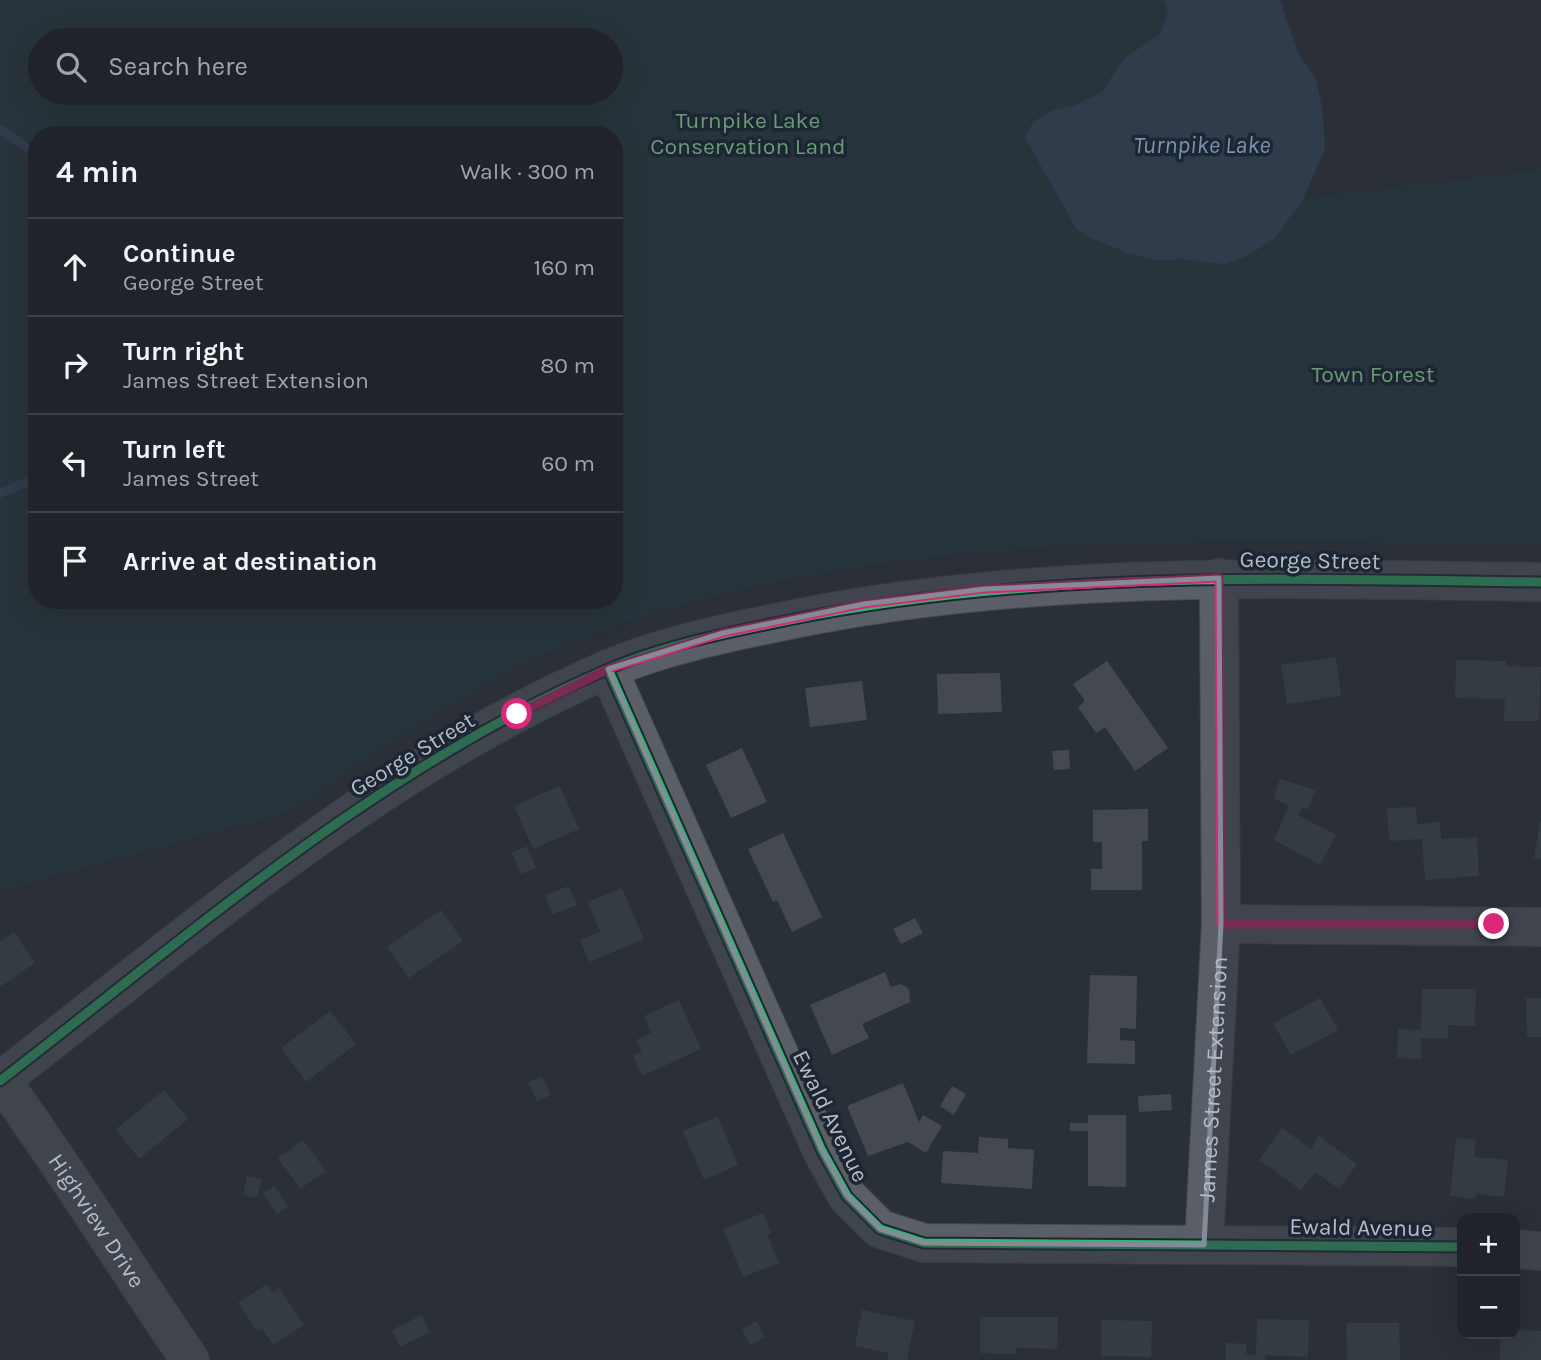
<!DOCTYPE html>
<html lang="en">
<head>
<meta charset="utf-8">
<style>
  :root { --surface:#20242a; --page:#282c32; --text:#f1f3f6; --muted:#a2a4a8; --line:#3d4147 }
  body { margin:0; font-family:Karla,sans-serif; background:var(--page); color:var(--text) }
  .controls { position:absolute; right:21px; bottom:21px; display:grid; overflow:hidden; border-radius:14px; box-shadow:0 7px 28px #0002 }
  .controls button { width:63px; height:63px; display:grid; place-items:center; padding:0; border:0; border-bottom:2px solid var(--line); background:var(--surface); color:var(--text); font:35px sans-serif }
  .stop { position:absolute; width:21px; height:21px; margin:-16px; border:5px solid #db2777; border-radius:50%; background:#fff }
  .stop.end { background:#db2777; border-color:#fff; box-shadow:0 2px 7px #0008 }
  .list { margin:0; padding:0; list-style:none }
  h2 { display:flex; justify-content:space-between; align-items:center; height:91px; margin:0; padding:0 28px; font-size:30px }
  h2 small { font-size:23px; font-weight:400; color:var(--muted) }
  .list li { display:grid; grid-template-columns:46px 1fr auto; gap:21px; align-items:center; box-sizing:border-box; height:98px; padding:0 28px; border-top:2px solid var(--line) }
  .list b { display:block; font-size:26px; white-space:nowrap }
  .list p { margin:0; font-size:23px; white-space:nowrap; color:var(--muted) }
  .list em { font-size:23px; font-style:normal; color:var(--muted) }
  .icon { flex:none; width:38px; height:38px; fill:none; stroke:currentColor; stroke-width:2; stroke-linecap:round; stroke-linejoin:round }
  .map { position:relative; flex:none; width:1541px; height:1360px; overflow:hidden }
  .search { position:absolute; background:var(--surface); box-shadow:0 7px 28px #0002; left:28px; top:28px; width:595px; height:77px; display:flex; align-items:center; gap:18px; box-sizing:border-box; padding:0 24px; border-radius:38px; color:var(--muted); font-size:26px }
  .panel { position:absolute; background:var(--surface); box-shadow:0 7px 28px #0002; left:28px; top:126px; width:595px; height:483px; border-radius:28px }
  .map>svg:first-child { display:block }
  .green { fill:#273a3e; fill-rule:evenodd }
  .water { fill:#384963 }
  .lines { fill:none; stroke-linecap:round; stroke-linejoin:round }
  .stream { stroke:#384963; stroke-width:9 }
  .building { fill:#444950 }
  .minor-casing { stroke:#484c53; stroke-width:40 }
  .minor { stroke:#5a5e66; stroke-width:38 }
  .cycleway-casing { stroke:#1d2633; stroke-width:13 }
  .cycleway { stroke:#33b770; stroke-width:9 }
  .route { stroke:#db2777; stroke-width:9 }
  .marked { fill:none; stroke:#848b96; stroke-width:5; stroke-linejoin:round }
  .labels { text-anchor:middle; stroke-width:7; stroke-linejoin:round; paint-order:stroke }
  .park-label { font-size:23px; fill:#6b9a76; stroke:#1d2633 }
  .street-label { font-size:23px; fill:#b4bcc9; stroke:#1d2633 }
  .water-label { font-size:24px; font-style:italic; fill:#7c92b1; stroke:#1d2633 }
</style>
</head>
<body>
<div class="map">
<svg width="1541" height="1360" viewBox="0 0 1541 1360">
  <rect width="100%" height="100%" fill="#2a3038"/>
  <!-- green -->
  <path class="green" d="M0 0H1163L1168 10 1160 34 1123 59 1102 92 1073 106 1053 110 1028 148 1051 181 1157 261 1181 259 1224 264 1275 238 1303 199 1541 170V544C1225 540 898 524 596 632 515 661 440 710 369 756 342 774 316 796 288 810 263 823 230 827 203 835 135 854 68 872 0 891ZM40 40H611V93H40ZM37 135H614V600H37Z"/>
  <!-- water -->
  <path class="water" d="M1163 0H1280L1298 53 1316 79 1323 112 1325 148 1303 199 1275 238 1247 256 1224 264 1181 259 1157 261 1128 253 1088 237 1076 228 1025 138 1033 122 1053 110 1073 106 1102 92 1123 59 1160 34 1168 10Z"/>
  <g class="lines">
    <!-- stream -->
    <path class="stream" d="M0 129 37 155
      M0 493 37 478"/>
  </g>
  <!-- building -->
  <path class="building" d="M1336 657 1341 696 1287 704 1281 665Z
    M1456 660 1506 661V666L1541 667 1539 721H1504L1505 699 1455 698Z
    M1107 661 1168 748 1135 771 1105 727 1096 733 1078 707 1085 701 1073 684Z
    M1000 673 1002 712 938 714 937 674Z
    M862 681 867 720 810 727 805 688Z
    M742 748 767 802 731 818 706 765Z
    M1069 750 1070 769 1054 770 1052 751Z
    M1280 779 1316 790 1307 810 1302 807 1298 815 1336 835 1320 865 1274 840 1289 805 1274 799Z
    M560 786 579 829 533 849 514 806Z
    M1416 807 1417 824 1440 822 1441 839 1477 837 1479 876 1425 880 1422 839 1389 841 1387 808Z
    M1148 809V841H1142V890H1091V869H1102V842H1093V810Z
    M1540 822H1541V859L1534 858Z
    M783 833 822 917 792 932 777 900 773 902 748 849Z
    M527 846 536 868 521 874 512 853Z
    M569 886 577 905 552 914 545 895Z
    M622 888 644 939 589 962 580 940 600 932 588 902Z
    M441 910 463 941 409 978 387 947Z
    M915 918 923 933 901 944 893 929Z
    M14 932 35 963 0 987V942Z
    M885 972 891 987 901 984 909 989 910 1002 862 1024 869 1038 832 1055 810 1005Z
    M1090 975 1137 976 1136 1029 1120 1028V1040L1135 1041V1064L1087 1063Z
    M1422 989H1476L1475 1026 1448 1025V1038H1421V1059L1397 1058 1398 1029 1421 1030Z
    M1320 998 1338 1030 1291 1055 1273 1023Z
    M1526 998H1541V1037H1527Z
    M679 1000 701 1049 642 1076 633 1055 642 1052 636 1040 651 1033 644 1016Z
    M330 1011 356 1044 306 1082 281 1048Z
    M542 1076 551 1095 537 1101 528 1082Z
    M903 1083 919 1122 923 1115 942 1126 926 1153 908 1142 868 1156 847 1106Z
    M952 1086 966 1094 954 1115 940 1106Z
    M164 1090 188 1119 139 1159 116 1129Z
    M1171 1094 1172 1110 1139 1112 1138 1096Z
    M1088 1115H1126V1187L1088 1186V1131H1070V1123H1088Z
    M718 1116 738 1165 704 1180 683 1131Z
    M1282 1128 1311 1149 1319 1136 1357 1164 1339 1189 1315 1172 1301 1190 1259 1160Z
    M979 1137 1008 1139V1148L1034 1150 1032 1189 941 1183 943 1151 978 1153Z
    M1456 1138 1476 1140 1474 1157 1508 1160 1504 1197 1476 1194 1475 1199 1450 1196Z
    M303 1140 326 1171 300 1189 278 1158Z
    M247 1176 262 1179 257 1198 243 1195Z
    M274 1186 288 1206 277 1214 263 1193Z
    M763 1213 771 1233 767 1235 779 1263 743 1277 723 1229Z
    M267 1284 273 1293 279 1288 304 1325 273 1345 262 1329 258 1332 238 1303Z
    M862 1310 915 1321 907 1360H887L889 1353 855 1346Z
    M422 1315 430 1332 400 1347 392 1330Z
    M980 1317H1058L1057 1349 1016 1348V1354L980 1353Z
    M1257 1319 1309 1320 1308 1357 1265 1355V1360H1226V1343L1247 1344 1246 1354 1256 1355Z
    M1101 1320 1152 1321 1151 1357 1101 1356Z
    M757 1321 765 1337 750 1345 742 1329Z
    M1346 1323H1399L1400 1360H1347Z
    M1515 1330 1541 1331V1360H1500V1334H1515Z"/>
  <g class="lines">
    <defs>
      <g id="minor">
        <path d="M608 669 822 1151 847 1196 880 1229 924 1243 1462 1247"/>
        <path d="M1221 924 1541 927"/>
        <path id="s1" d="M1 1080C68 1172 126 1267 190 1360"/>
        <path d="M0 1081C193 932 379 768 606 670 661 646 725 633 784 621 1033 569 1288 579 1541 582"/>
        <path id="s2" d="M1204 1245 1221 924 1219 578"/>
        <path d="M1515 1249 1541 1251"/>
      </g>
    </defs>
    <!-- minor casing -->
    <use href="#minor" class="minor-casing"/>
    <!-- minor -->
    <use href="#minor" class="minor"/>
    <defs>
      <path id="cycleway" d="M608 669 822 1151 847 1196 880 1229 924 1243 1462 1247
        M0 1081C193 932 379 768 606 670 661 646 725 633 784 621 1033 569 1288 579 1541 582"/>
    </defs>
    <!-- cycleway casing -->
    <use href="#cycleway" class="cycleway-casing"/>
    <!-- cycleway -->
    <use href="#cycleway" class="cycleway"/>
  </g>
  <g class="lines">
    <!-- route -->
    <path class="route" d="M517 714 608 669 723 633 864 604 984 589 1219 578 1221 924H1494"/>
  </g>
  <!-- marked area -->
  <path d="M0 0H1541V1360H0ZM1219 578 1221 924 1204 1245 924 1243 880 1229 847 1196 822 1151 608 669 723 633 864 604 984 589Z" fill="#2a3038" fill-opacity=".55" fill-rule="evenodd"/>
  <path class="marked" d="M1219 578 1221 924 1204 1245 924 1243 880 1229 847 1196 822 1151 608 669 723 633 864 604 984 589Z"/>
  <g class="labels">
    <!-- park labels -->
    <g class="park-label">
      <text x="748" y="128">Turnpike Lake<tspan x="748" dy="26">Conservation Land</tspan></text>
      <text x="1373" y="382">Town Forest</text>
    </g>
    <!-- street labels -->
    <g class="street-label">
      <text transform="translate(1310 560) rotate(1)" y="8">George Street</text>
      <text transform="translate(412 754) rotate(-31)" y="8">George Street</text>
      <text dy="8" stroke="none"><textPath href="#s2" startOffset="166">James Street Extension</textPath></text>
      <text transform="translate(831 1116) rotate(64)" y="8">Ewald Avenue</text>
      <text dy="8" stroke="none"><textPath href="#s1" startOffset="170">Highview Drive</textPath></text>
      <text transform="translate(1361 1227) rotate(1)" y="8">Ewald Avenue</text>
    </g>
    <!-- water labels -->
    <g class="water-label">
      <text x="1202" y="153">Turnpike Lake</text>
    </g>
  </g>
</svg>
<div class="controls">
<button>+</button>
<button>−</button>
</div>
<div class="stop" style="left:517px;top:714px"></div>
<div class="stop end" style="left:1494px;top:924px"></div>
<div class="search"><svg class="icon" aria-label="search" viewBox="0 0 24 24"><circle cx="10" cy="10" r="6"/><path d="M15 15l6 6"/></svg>Search here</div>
<section class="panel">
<h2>4 min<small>Walk · 300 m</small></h2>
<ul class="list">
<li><svg class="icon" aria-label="ahead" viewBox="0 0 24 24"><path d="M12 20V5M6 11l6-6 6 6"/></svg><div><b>Continue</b><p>George Street</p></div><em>160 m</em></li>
<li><svg class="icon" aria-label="right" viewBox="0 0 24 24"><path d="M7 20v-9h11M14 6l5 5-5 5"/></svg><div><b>Turn right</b><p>James Street Extension</p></div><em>80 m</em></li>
<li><svg class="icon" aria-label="left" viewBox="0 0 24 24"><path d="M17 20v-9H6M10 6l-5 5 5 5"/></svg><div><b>Turn left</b><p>James Street</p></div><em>60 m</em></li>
<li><svg class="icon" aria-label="arrive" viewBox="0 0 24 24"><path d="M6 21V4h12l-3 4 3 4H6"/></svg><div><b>Arrive at destination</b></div></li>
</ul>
</section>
</div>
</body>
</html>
